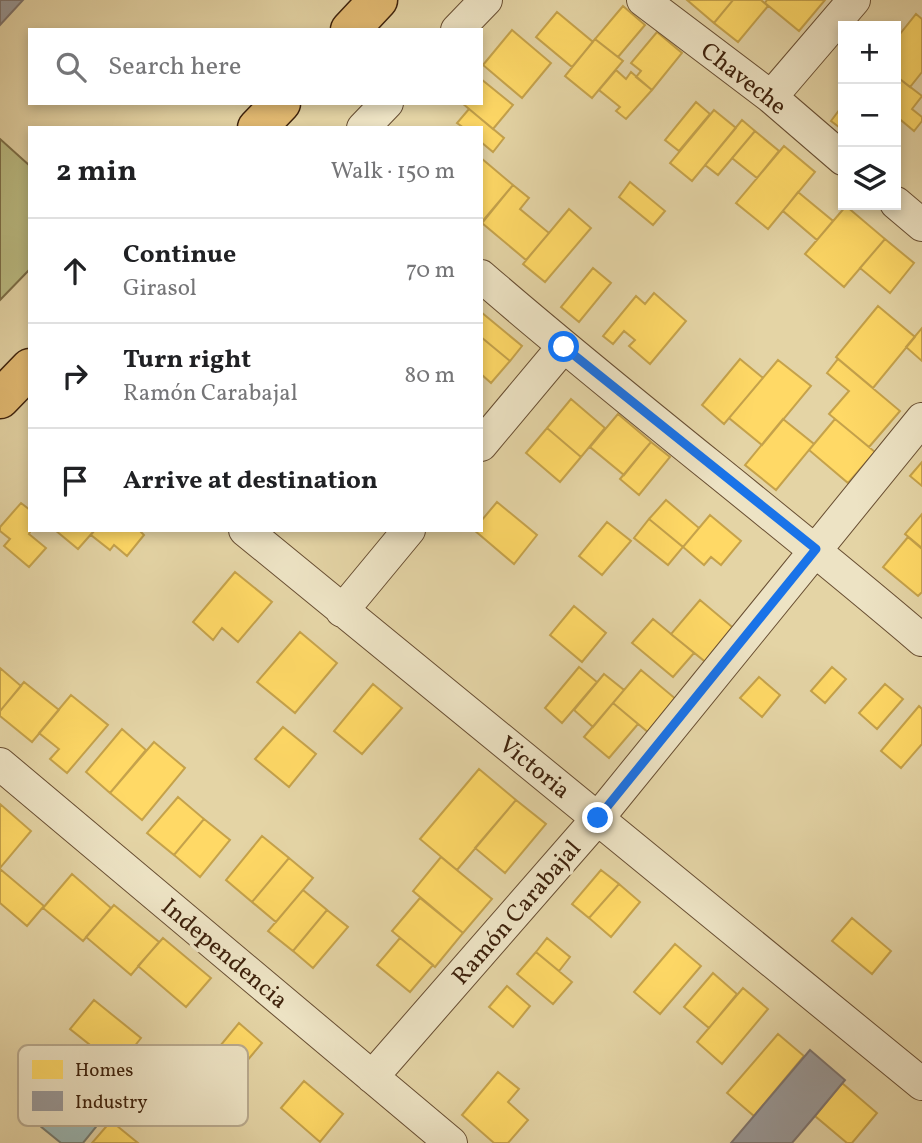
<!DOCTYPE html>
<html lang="en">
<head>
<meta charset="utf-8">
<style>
  :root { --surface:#fff; --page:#f2f2f2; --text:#202124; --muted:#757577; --line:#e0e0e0 }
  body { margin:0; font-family:Vollkorn,serif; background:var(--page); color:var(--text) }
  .controls { position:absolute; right:21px; top:21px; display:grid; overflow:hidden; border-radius:0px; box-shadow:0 4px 10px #0003 }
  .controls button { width:63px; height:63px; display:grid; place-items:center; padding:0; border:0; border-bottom:2px solid var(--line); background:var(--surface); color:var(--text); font:35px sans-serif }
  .stop { position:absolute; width:21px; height:21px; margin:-16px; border:5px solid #1a73e8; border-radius:50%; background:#fff }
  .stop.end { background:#1a73e8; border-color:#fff; box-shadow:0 2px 7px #0008 }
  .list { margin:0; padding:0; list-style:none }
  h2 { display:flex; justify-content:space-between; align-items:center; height:91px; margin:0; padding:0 28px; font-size:30px }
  h2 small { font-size:23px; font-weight:400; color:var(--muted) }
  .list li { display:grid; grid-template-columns:46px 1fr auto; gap:21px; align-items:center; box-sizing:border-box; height:105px; padding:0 28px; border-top:2px solid var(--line) }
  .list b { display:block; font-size:26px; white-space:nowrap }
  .list p { margin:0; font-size:23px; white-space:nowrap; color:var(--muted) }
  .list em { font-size:23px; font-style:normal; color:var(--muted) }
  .icon { flex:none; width:38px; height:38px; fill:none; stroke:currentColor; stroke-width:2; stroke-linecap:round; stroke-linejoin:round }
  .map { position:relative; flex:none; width:922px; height:1143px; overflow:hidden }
  .search { position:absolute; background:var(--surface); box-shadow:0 4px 10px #0003; left:28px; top:28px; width:455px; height:77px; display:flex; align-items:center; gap:18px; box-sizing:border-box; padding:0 24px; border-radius:0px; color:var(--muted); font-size:26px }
  .panel { position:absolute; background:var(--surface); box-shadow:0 4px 10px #0003; left:28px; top:126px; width:455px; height:406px; border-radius:0px }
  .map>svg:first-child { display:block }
  .green { fill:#babb82; stroke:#7c6e47; stroke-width:2 }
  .water { fill:#9ab6b2; stroke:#757b70; stroke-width:2 }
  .homes { fill:#ffd966; stroke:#c5a24b; stroke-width:2 }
  .industry { fill:#999; stroke:#7e756f; stroke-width:2 }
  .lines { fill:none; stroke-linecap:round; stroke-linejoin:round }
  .shore { stroke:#6c6c5f; stroke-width:2 }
  .street-casing { stroke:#684e32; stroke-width:34 }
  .primary-casing { stroke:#3e220c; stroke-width:41 }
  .street { stroke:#ede3c4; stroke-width:32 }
  .primary { stroke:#e2ba72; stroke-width:38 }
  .route { stroke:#1a73e8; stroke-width:9 }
  .labels { text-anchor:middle; stroke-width:7; stroke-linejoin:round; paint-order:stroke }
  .street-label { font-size:24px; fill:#3e220c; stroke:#ede3c4 }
  .key { fill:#ede3c4; stroke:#b8a98d; stroke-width:2 }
  .key-label { font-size:19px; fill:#3e220c }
</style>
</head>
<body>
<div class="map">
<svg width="922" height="1143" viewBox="0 0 922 1143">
  <rect width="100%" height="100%" fill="#e4d4a5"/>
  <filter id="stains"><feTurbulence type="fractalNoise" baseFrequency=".00286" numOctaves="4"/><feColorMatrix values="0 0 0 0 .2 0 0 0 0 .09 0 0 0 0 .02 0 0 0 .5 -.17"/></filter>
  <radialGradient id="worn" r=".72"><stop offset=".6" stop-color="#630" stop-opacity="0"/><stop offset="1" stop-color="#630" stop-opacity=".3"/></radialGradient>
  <!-- green -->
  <path class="green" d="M0 139 30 166V269L0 300Z"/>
  <!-- water -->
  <path class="water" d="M47 1104 70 1124 79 1113 96 1127 83 1143H61L34 1121Z"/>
  <!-- homes -->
  <path class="homes" d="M687 0H733L714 23Z
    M733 0H761L768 6 738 42 714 23Z
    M767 0H825L799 31 765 3Z
    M623 6 645 25 618 57 595 39Z
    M557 12 593 42 572 67 536 37Z
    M916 14 922 19V72L910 87 896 76V39Z
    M512 30 551 63 522 98 483 65Z
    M657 32 682 53 652 90 636 77 641 71 631 63Z
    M595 39 623 61 592 98 565 76Z
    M616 70 626 79 631 72 652 90 626 119 616 111 620 107 599 90Z
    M896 76 922 96 912 109 922 117V121L914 131 896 116Z
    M481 79 513 105 493 129 462 103H481Z
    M696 102 710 114 679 151 665 140Z
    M843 105V130L831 121Z
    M469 109 504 138 493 152 481 142V128H464L457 123Z
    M714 110 736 128 692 181 670 163Z
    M742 120 755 131 718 175 705 165Z
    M755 131 779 151 757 178 732 158Z
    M784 146 815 172 768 229 736 203Z
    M481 158 513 185 481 223Z
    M630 182 665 211 653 225 619 197Z
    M513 185 529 198 520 209 549 233 526 260 482 223Z
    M798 192 833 221 817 240 783 211Z
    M846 206 885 239 844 287 805 254Z
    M569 209 591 228 545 282 523 264Z
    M885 239 914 263 890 293 860 268Z
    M593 268 611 283 579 322 561 307Z
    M654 293 686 321 650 364 629 346 635 340 624 331 613 344 603 336 636 296 645 304Z
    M878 306 915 337 873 388 836 357Z
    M481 312 522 346 510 361 481 337Z
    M922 328V361L906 347Z
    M481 337 510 361 491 383 481 374Z
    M740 359 763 378 724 424 702 405Z
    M838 359 900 411 869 447 829 414 849 391 827 373Z
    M778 360 811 386 762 445 729 418Z
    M571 399 605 428 581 457 547 428Z
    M618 414 651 442 624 475 590 447Z
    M783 419 814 444 776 490 745 465Z
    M835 419 875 452 848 483 809 450Z
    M547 428 581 457 560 482 526 453Z
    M651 442 670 457 639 495 620 479Z
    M922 462V486L910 476Z
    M666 500 699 528 683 547 649 519Z
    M497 502 537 535 514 564 474 530H481V521Z
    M21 503 30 510 31 530 29 534 46 548 29 567 4 546 10 539 0 531V527Z
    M922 514V548L905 534Z
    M710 515 741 541 721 565 711 557 704 565 683 547Z
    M649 519 683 547 668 565 634 538Z
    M607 522 631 541 602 575 579 556Z
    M55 530H91L93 532 78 549Z
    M95 530H139L144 535 127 556 114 545 110 550 91 535Z
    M908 537 922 549V592L918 596 883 567Z
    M235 572 272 602 238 642 222 628 213 640 193 622Z
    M700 600 737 631 708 664 671 634Z
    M574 606 606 633 582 662 550 635Z
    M653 619 694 653 673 677 632 643Z
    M300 632 337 663 295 713 257 682Z
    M579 667 597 682 562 723 545 708Z
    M832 667 846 679 825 703 811 691Z
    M0 668 21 686 0 711Z
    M641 670 677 700 649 733 613 703Z
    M604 674 624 690 593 727 574 710Z
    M759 677 780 695 762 717 740 698Z
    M24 682 59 710 32 742 0 716V711Z
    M373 684 402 708 362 754 334 731Z
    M885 684 903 699 877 729 859 713Z
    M71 695 108 725 67 773 50 759 59 749 39 733Z
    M613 703 638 724 609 758 584 737Z
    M919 706 922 709V744L901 768 881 751Z
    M283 727 316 754 289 787 255 759Z
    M122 729 146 750 110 793 86 772Z
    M154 742 185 768 142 820 110 793Z
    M479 769 516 800 457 870 420 839Z
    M178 797 204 819 174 855 147 833Z
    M516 800 546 824 505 873 475 848Z
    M0 804 31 831 0 868Z
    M204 819 230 840 200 877 174 855Z
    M262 836 289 858 252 902 226 880Z
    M441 857 492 899 463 933 413 891Z
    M289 858 313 878 276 922 252 902Z
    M0 869 44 906 27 926 0 903Z
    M601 870 619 884 589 918 572 904Z
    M72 874 111 908 83 941 43 908Z
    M619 884 640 902 611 937 589 918Z
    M303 890 327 910 293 951 268 931Z
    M420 898 463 933 435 967 392 931Z
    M114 905 159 942 131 975 86 937Z
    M327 910 348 927 313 968 293 951Z
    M852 918 891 951 872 974 832 941Z
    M163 938 211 978 186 1007 138 966Z
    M400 938 433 965 410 992 377 965Z
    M547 938 570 957 559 971 536 952Z
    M675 944 701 966 660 1014 634 992Z
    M536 952 572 982 553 1004 517 974Z
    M713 973 737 994 709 1028 684 1007Z
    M507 986 530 1006 513 1027 489 1007Z
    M743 988 768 1009 722 1064 697 1042Z
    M94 1000 141 1038 118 1067 70 1029Z
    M239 1023 262 1043 224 1088 201 1069Z
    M778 1034 804 1056 754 1116 727 1093Z
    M498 1072 519 1089 508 1102 528 1120 508 1143H494L462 1115Z
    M304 1081 343 1114 320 1142 281 1108Z
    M842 1083 877 1113 852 1143H847L815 1116Z
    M111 1121 138 1143H92Z"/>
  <!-- industry -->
  <path class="industry" d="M0 0H23L0 25Z
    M810 1050 845 1080 815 1116 792 1143H731Z"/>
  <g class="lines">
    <!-- shore -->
    <path class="shore" d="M107 1082H111L133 1100V1104L127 1111H123L101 1093V1090Z"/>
    <defs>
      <path id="street" d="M643 0 771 97 843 159
        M457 30 486 0
        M771 97 854 0
        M363 128 387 103
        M896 203 922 225
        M481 276C625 401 777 516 922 640
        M481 445 563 347
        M245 530 922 1084
        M342 611 409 530
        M0 764 451 1143
        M372 1077 598 818 922 419"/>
      <path id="primary" d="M350 30 378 0
        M257 128 281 103
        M0 399 30 368"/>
    </defs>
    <!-- street casing -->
    <use href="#street" class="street-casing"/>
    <!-- primary casing -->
    <use href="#primary" class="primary-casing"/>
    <!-- street -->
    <use href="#street" class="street"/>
    <!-- primary -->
    <use href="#primary" class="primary"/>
  </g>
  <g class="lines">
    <!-- route -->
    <path class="route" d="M564 347 816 549 598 818"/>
  </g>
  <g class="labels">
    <!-- street labels -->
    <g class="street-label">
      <text transform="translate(744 78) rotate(38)" y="8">Chaveche</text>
      <text transform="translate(535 767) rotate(39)" y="8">Victoria</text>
      <text transform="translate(516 912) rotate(-49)" y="8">Ramón Carabajal</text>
      <text transform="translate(225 953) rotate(40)" y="8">Independencia</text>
    </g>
  </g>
  <!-- legend -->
  <rect x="18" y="1045" width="230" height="81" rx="10" class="key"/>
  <rect x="32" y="1060" width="31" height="19" fill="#ffd966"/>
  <rect x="32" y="1091" width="31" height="20" fill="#999"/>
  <g class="key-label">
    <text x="75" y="1076">Homes</text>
    <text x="75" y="1108">Industry</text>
  </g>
  <rect width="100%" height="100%" filter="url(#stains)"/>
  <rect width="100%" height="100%" fill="url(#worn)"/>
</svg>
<div class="controls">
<button>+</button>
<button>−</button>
<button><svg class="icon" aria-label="layers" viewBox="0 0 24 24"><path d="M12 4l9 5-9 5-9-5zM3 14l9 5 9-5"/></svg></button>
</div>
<div class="stop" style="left:564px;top:347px"></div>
<div class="stop end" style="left:598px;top:818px"></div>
<div class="search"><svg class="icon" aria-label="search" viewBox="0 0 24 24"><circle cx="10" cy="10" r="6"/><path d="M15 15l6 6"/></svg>Search here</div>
<section class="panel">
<h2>2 min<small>Walk · 150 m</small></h2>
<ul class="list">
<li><svg class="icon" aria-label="ahead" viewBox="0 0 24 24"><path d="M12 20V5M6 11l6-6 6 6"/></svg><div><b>Continue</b><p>Girasol</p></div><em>70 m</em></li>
<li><svg class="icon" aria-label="right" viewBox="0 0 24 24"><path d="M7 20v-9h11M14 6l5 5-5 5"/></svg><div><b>Turn right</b><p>Ramón Carabajal</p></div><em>80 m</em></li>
<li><svg class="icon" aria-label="arrive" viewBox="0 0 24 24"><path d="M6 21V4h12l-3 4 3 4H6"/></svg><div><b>Arrive at destination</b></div></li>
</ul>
</section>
</div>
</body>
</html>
